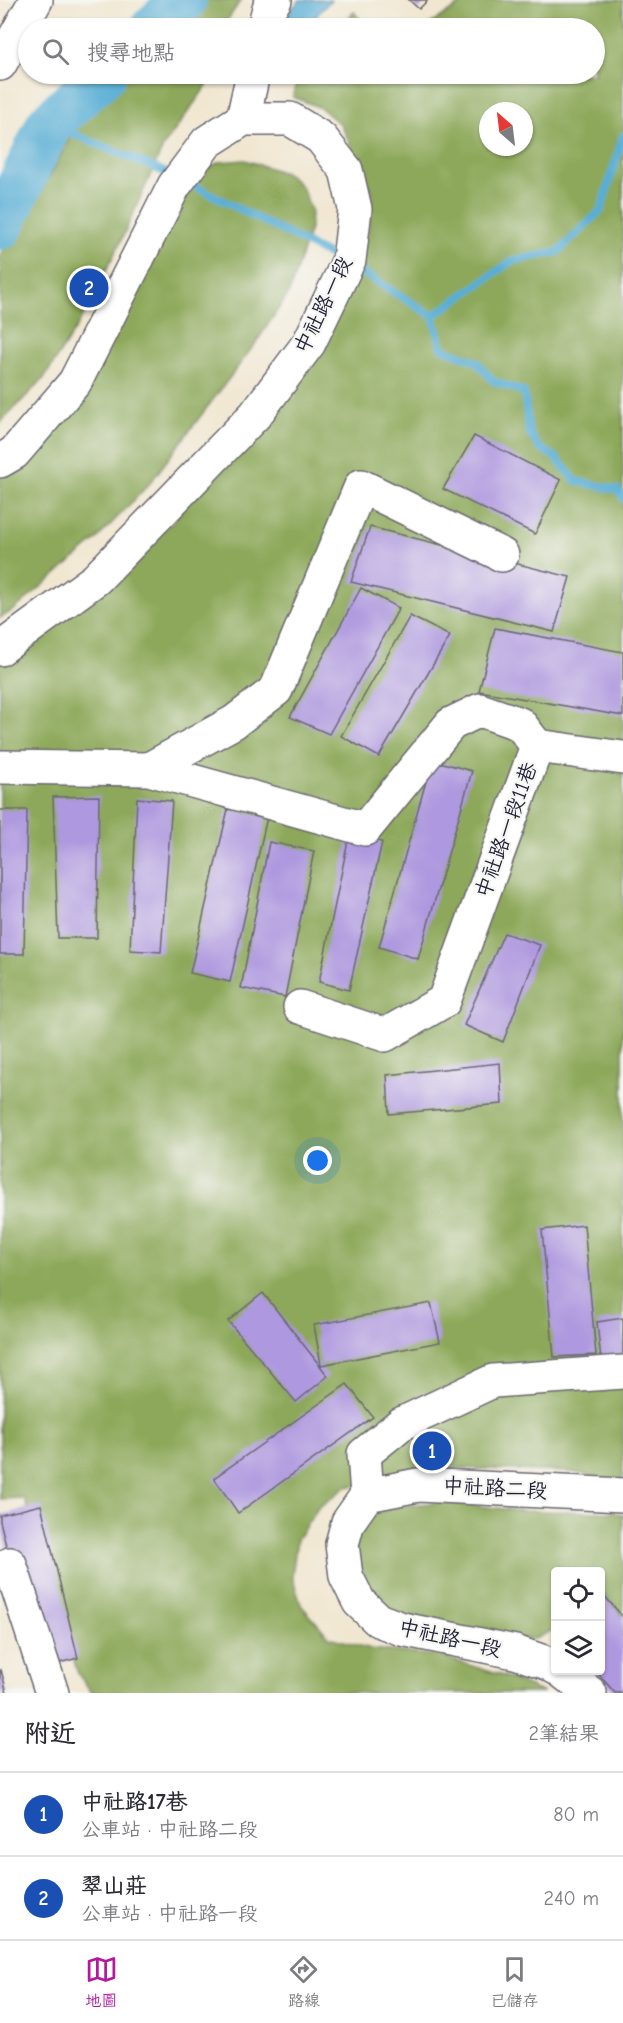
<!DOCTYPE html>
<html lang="zh-TW">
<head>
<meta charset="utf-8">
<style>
  :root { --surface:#fff; --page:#f2f2f3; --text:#2b2b33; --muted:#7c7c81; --line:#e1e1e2; --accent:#b5179e }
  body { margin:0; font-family:"Comic Neue","LXGW WenKai TC",sans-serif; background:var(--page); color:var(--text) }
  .controls { position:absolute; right:18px; bottom:18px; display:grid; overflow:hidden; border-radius:6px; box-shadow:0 2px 4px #0004 }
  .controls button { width:54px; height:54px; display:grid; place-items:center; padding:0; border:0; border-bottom:2px solid var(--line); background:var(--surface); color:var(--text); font:30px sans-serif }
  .compass { position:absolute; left:479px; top:102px; width:54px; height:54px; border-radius:50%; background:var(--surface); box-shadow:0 2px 4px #0004; rotate:332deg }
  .you { position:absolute; left:318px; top:1161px; width:21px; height:21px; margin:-15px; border:4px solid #fff; border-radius:50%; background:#1a73e8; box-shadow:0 0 0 9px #1a73e833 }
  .badge { display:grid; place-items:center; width:39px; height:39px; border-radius:50%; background:var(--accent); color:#fff; font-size:20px; font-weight:700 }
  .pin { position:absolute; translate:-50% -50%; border:3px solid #fff; box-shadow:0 2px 6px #0006 }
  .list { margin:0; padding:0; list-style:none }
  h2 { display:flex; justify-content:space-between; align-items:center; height:78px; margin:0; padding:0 24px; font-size:26px }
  h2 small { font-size:20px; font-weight:400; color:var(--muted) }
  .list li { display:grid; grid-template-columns:39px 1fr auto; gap:18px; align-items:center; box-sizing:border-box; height:84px; padding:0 24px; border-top:2px solid var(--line) }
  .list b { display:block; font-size:22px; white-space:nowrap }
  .list p { margin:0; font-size:20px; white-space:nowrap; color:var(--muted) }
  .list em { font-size:20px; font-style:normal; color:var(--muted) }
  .icon { flex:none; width:33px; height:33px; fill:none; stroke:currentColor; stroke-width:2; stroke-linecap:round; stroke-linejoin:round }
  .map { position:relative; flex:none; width:623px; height:1693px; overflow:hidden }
  .search { position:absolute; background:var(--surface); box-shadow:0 2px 4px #0004; left:18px; right:18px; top:18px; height:66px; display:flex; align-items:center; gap:15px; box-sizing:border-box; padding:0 21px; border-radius:33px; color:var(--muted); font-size:22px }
  .sheet { height:246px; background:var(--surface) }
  nav { display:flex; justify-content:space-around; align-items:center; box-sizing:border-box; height:84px; border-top:2px solid var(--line); background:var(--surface); font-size:16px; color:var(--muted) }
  nav a { display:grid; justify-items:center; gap:3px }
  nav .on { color:var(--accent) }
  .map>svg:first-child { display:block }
  .forest { fill:#8da85a; stroke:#58654a; stroke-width:1.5; fill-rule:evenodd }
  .water { fill:#59aed5; stroke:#3e6888; stroke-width:1.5 }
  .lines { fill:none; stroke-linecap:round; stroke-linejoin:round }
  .stream { stroke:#59aed5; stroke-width:8 }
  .river { stroke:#59aed5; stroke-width:46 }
  .building { fill:#ae98df }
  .minor-casing { stroke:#6a6770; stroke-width:36 }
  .minor { stroke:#fff; stroke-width:33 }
  .labels { text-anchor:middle; stroke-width:4.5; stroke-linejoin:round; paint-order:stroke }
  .street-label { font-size:21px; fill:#22223b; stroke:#f6f6f2 }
</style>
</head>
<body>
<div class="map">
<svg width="623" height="1693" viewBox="0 0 623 1693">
  <rect width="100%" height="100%" fill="#f6f6f2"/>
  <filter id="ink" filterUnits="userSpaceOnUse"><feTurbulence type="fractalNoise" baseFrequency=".0167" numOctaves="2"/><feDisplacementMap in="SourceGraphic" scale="12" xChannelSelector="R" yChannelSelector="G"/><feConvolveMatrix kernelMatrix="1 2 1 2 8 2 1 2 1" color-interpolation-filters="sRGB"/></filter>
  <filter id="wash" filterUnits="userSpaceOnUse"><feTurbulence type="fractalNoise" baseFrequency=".008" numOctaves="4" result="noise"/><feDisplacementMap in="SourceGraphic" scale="24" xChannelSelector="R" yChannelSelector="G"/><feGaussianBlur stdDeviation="1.35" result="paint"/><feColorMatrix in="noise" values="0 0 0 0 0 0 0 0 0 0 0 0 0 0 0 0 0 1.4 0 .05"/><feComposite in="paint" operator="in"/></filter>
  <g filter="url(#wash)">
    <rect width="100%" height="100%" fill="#f1e7d1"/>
    <!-- forest -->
    <path class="forest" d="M194 0H241L222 28H163Z
      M467 0H623V1482L571 1472 457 1468 346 1487 318 1508 297 1539 292 1576 301 1605 329 1637 371 1649 440 1656 504 1676 544 1693H92L78 1674 24 1498 0 1499V660L173 522 368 233 372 192 341 125 321 108 293 97 297 77 300 74H594V28H424ZM488 111H524V147H488Z
      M354 12 367 28H340Z
      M114 74H215L163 147 121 241 80 322 44 378 0 423V254C19 231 43 190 57 163 73 130 87 99 114 74Z
      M245 160 288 174 302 187 311 210 310 229 289 293 255 344 150 483 95 541 14 610 0 618V474L197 174 219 162Z
      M444 1502 523 1511 613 1512 623 1515V1617L601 1591 600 1572H556L555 1629 535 1639 500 1640 454 1633 368 1602 351 1532C379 1503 406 1506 444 1502Z"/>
    <!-- water -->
    <path class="water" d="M300 0H331L305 28H288L280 22Z"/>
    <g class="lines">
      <!-- stream -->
      <path class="stream" d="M49 124 174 176
        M187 182 339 260
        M353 267 433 316 442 348 477 362 493 381 524 392 529 432 539 448 555 457 576 481 618 490 623 498
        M433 316 512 261 558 252 601 210 623 136"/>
      <!-- river -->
      <path class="river" d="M153 28 184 0
        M0 227 49 124 104 74"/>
    </g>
    <g id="blocks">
      <!-- building -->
      <path class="building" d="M409 0H428L419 9Z
        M474 436 561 480 535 534 443 489Z
        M370 527 570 577 554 632 351 582Z
        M361 588 399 608 329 734 290 717Z
        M410 616 450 636 379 757 341 736Z
        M495 628 623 652V716L479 691Z
        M432 760 472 771 418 959 379 947Z
        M99 796 97 938H58L53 797Z
        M137 798 172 801 161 952 130 950Z
        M228 809 267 817 230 982 190 973Z
        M0 810H27L24 954H0Z
        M349 836 382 842 349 990 319 982Z
        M269 842 314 851 285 997 241 988Z
        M504 933 540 945 503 1042 464 1025Z
        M500 1063 502 1104 389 1114 387 1075Z
        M584 1225 596 1355 554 1357 542 1230Z
        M263 1293 328 1376 296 1402 228 1321Z
        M431 1303 440 1342 321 1365 314 1325Z
        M623 1318V1358L601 1361 597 1322Z
        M347 1384 373 1417 238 1513 214 1478Z
        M41 1505 78 1658 36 1669 0 1521V1515Z
        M600 1591 623 1617V1693H615L595 1670H600Z
        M0 1670H1L7 1693H0Z"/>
    </g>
  </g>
  <g filter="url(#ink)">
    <use href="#blocks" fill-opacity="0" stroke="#6a6770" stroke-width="1.5"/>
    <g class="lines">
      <defs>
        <path id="minor" d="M264 28 269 8 275 0
          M0 64 36 0
          M243 119 253 74
          M0 461 14 453 75 382 174 186 207 142 243 119H290L321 138 346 170 355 209 349 260 309 343 255 415 96 579 0 649
          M537 746 623 758
          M0 767 149 769 365 829 451 724 480 710 520 724 537 746 444 1001 385 1035 300 1007
          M149 769 234 722 276 690 361 486 502 555
          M367 1495 348 1522 342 1544 346 1576 359 1602 378 1620 402 1629 515 1652 550 1664 556 1668
          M367 1495 364 1454 401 1424 493 1381 623 1372
          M367 1495 418 1485 623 1495
          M10 1564 52 1693
          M560 1670 590 1693"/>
      </defs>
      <!-- minor casing -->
      <use href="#minor" class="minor-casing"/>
      <!-- minor -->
      <use href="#minor" class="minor"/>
    </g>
  </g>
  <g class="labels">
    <!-- street labels -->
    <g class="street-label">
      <text transform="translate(323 305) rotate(-64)" y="7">中社路一段</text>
      <text transform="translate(506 830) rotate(-70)" y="7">中社路一段11巷</text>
      <text transform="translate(495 1488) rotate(3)" y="7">中社路二段</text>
      <text transform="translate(450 1638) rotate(13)" y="7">中社路一段</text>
    </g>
  </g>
</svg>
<div class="controls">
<button><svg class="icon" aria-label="locate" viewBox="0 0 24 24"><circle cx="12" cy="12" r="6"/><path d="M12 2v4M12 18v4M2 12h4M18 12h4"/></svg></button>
<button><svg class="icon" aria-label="layers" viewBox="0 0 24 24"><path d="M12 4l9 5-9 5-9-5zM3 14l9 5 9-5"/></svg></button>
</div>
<svg class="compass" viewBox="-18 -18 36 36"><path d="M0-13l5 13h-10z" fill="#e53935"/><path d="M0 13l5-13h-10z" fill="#7c7c81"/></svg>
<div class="you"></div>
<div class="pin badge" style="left:432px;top:1451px;background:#1a4fb4">1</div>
<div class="pin badge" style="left:89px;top:288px;background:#1a4fb4">2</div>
<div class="search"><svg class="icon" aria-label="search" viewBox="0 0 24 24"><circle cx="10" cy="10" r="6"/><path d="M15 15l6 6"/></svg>搜尋地點</div>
</div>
<section class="sheet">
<h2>附近<small>2筆結果</small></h2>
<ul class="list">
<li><span class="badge" style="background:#1a4fb4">1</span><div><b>中社路17巷</b><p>公車站 · 中社路二段</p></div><em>80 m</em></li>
<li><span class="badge" style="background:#1a4fb4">2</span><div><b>翠山莊</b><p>公車站 · 中社路一段</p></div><em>240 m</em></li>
</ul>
</section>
<nav>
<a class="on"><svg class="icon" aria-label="map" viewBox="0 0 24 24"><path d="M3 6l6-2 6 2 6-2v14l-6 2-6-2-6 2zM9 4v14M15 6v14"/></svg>地圖</a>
<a><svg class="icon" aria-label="directions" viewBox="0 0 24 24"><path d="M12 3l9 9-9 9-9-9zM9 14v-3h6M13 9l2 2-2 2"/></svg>路線</a>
<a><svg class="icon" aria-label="saved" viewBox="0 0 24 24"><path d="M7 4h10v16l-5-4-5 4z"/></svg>已儲存</a>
</nav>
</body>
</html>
